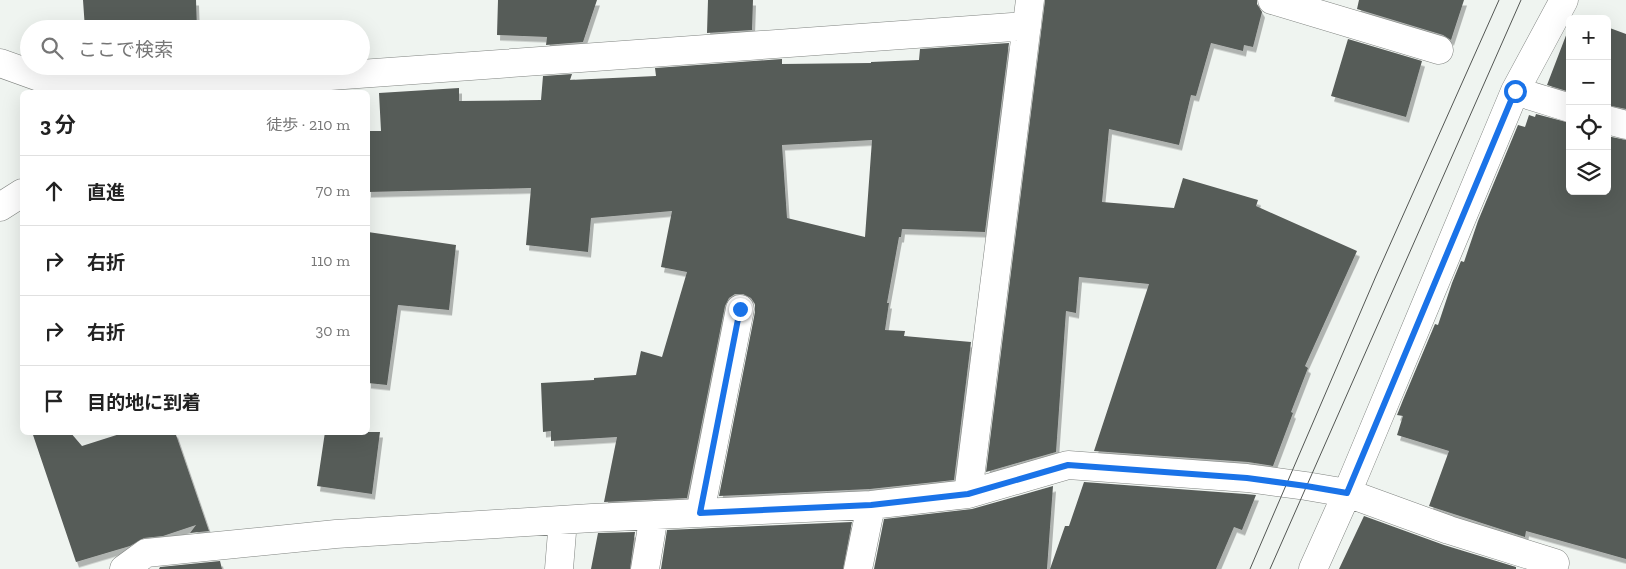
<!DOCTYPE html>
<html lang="ja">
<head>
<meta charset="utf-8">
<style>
  :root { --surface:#fff; --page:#f2f2f2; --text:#222; --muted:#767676; --line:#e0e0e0 }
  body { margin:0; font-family:"Zilla Slab","Noto Sans JP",serif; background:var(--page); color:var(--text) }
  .controls { position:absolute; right:15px; top:15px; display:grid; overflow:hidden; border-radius:8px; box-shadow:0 5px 20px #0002 }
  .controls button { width:45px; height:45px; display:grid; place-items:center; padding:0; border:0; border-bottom:1px solid var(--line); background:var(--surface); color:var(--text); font:25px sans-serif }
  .stop { position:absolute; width:15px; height:15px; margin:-11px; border:4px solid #1a73e8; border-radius:50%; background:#fff }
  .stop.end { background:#1a73e8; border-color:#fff; box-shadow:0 1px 5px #0008 }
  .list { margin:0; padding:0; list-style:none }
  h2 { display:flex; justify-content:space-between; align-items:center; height:65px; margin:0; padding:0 20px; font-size:21px }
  h2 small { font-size:16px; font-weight:400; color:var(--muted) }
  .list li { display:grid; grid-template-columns:32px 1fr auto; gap:15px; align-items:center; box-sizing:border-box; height:70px; padding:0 20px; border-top:1px solid var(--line) }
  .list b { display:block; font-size:19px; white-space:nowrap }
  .list em { font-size:16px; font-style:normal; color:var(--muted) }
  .icon { flex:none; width:28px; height:28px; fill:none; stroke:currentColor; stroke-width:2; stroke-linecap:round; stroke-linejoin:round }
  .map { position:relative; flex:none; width:1626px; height:569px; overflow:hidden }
  .search { position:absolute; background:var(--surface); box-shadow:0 5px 20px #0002; left:20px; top:20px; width:350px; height:55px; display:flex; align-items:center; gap:12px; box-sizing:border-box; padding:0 18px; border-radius:28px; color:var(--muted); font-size:19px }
  .panel { position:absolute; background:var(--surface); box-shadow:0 5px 20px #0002; left:20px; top:90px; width:350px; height:345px; border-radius:8px }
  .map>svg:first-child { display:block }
  .building { fill:#575b58; fill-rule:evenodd; filter:url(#shadow) }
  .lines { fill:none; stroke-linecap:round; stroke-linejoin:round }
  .minor-casing { stroke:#808481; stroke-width:29 }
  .minor { stroke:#fff; stroke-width:28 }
  .tram { stroke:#535653; stroke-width:1 }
  .route { stroke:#1a73e8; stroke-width:6 }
</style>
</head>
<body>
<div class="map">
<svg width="1626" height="569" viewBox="0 0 1626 569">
  <defs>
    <filter id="shadow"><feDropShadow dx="3" dy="5.5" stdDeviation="0" flood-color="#0004"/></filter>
  </defs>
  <rect width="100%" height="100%" fill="#eff4f0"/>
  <!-- building -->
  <path class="building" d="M83 0H196L197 29H85Z
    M498 0H597L583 42 546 45 547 37 497 35Z
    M708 0H753L752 30 707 33Z
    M1045 0H1257V4L1262 12 1253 47 1244 45 1243 51 1211 43 1196 96 1191 95 1179 145 1109 129 1102 202 1174 208 1183 178 1258 200 1256 206 1357 251 1305 366 1308 368 1291 412 1293 413 1273 466 1248 462 1094 451 1149 284 1079 277 1076 313 1066 311 1056 452 986 472Z
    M1359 0H1464L1451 40 1443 35 1357 9Z
    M1570 25V92L1547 85Z
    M1607 27 1626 34V109L1607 105Z
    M1348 39 1422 61 1406 117 1331 96Z
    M1009 43 985 232 902 229 901 237H899L887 303H889L885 330 905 331 904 336 971 342 954 480 870 489 719 496 755 312V304L751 298 743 294H735L729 298 725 306 687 498 604 502 617 437 551 441V431L543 432 541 383 594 380V378L636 375 641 351 662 357 687 272 661 267 672 211 591 218 588 252 526 245 531 188 368 192V131H381L379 93 459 88V101L541 100 543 76 572 74 570 80 656 76 655 68 782 59V64L871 63V62L919 60 920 49ZM872 140 865 237 787 218 782 145Z
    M1536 114 1570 123V191H1607V136L1626 140V559L1526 531 1525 537 1429 506 1449 451 1397 435 1403 416 1397 415 1403 400 1435 324 1438 325 1452 283 1461 261 1464 262 1478 221 1518 125 1525 127 1529 115 1535 117Z
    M368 232 456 245 449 310 398 305 387 385 368 383Z
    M32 432H70L82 446 126 432H175L209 531 190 533 196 525 163 536 144 538 130 546 76 562Z
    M325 432H380L372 494 317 486Z
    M1084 482 1245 494 1256 495 1242 530 1234 527 1216 569H1050L1065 526H1069Z
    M1053 486 1047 569H874L884 519 972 509Z
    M1364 516 1444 545 1516 567V569H1339Z
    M852 522 843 569H661L667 530Z
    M635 532 630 569H591L598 533Z
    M220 561 222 569H159L160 567Z"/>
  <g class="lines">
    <defs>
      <path id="minor" d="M1272 0 1439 50
        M0 63 56 83 248 82 1027 26
        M1515 91 1570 108
        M1607 120 1626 125
        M0 207 22 193
        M968 494 1030 0
        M700 513 740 309
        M124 569 146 553 336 534 592 518 871 505 968 494 1068 465 1247 478 1306 486 1347 493 1449 530 1555 563 1553 569
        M559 569 563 520
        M645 569 654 515
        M858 569 871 505
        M1313 569 1347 493 1515 91 1564 0"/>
    </defs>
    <!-- minor casing -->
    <use href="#minor" class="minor-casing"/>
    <!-- minor -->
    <use href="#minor" class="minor"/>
    <!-- tram -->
    <path class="tram" d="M1250 569 1376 276 1499 0
      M1270 569 1521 0"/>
  </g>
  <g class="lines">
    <!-- route -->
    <path class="route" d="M740 309 700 513 871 505 968 494 1068 465 1247 478 1306 486 1347 493 1515 91"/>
  </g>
</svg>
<div class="controls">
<button>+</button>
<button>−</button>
<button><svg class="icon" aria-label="locate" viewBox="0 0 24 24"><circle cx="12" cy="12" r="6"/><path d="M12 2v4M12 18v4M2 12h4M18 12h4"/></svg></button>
<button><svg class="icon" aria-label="layers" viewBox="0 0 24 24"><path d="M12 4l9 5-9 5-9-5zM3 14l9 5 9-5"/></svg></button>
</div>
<div class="stop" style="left:1515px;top:91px"></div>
<div class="stop end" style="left:740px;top:309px"></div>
<div class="search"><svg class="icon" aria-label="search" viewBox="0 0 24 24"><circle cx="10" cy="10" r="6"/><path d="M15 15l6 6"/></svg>ここで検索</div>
<section class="panel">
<h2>3 分<small>徒歩 · 210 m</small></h2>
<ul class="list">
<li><svg class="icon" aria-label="ahead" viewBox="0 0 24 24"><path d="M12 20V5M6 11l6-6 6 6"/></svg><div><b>直進</b></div><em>70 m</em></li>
<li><svg class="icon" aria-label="right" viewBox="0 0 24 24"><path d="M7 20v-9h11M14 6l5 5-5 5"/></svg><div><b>右折</b></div><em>110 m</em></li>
<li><svg class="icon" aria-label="right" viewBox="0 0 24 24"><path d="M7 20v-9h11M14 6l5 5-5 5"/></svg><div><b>右折</b></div><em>30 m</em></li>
<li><svg class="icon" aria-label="arrive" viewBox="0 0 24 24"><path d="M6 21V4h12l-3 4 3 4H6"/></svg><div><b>目的地に到着</b></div></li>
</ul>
</section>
</div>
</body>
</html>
